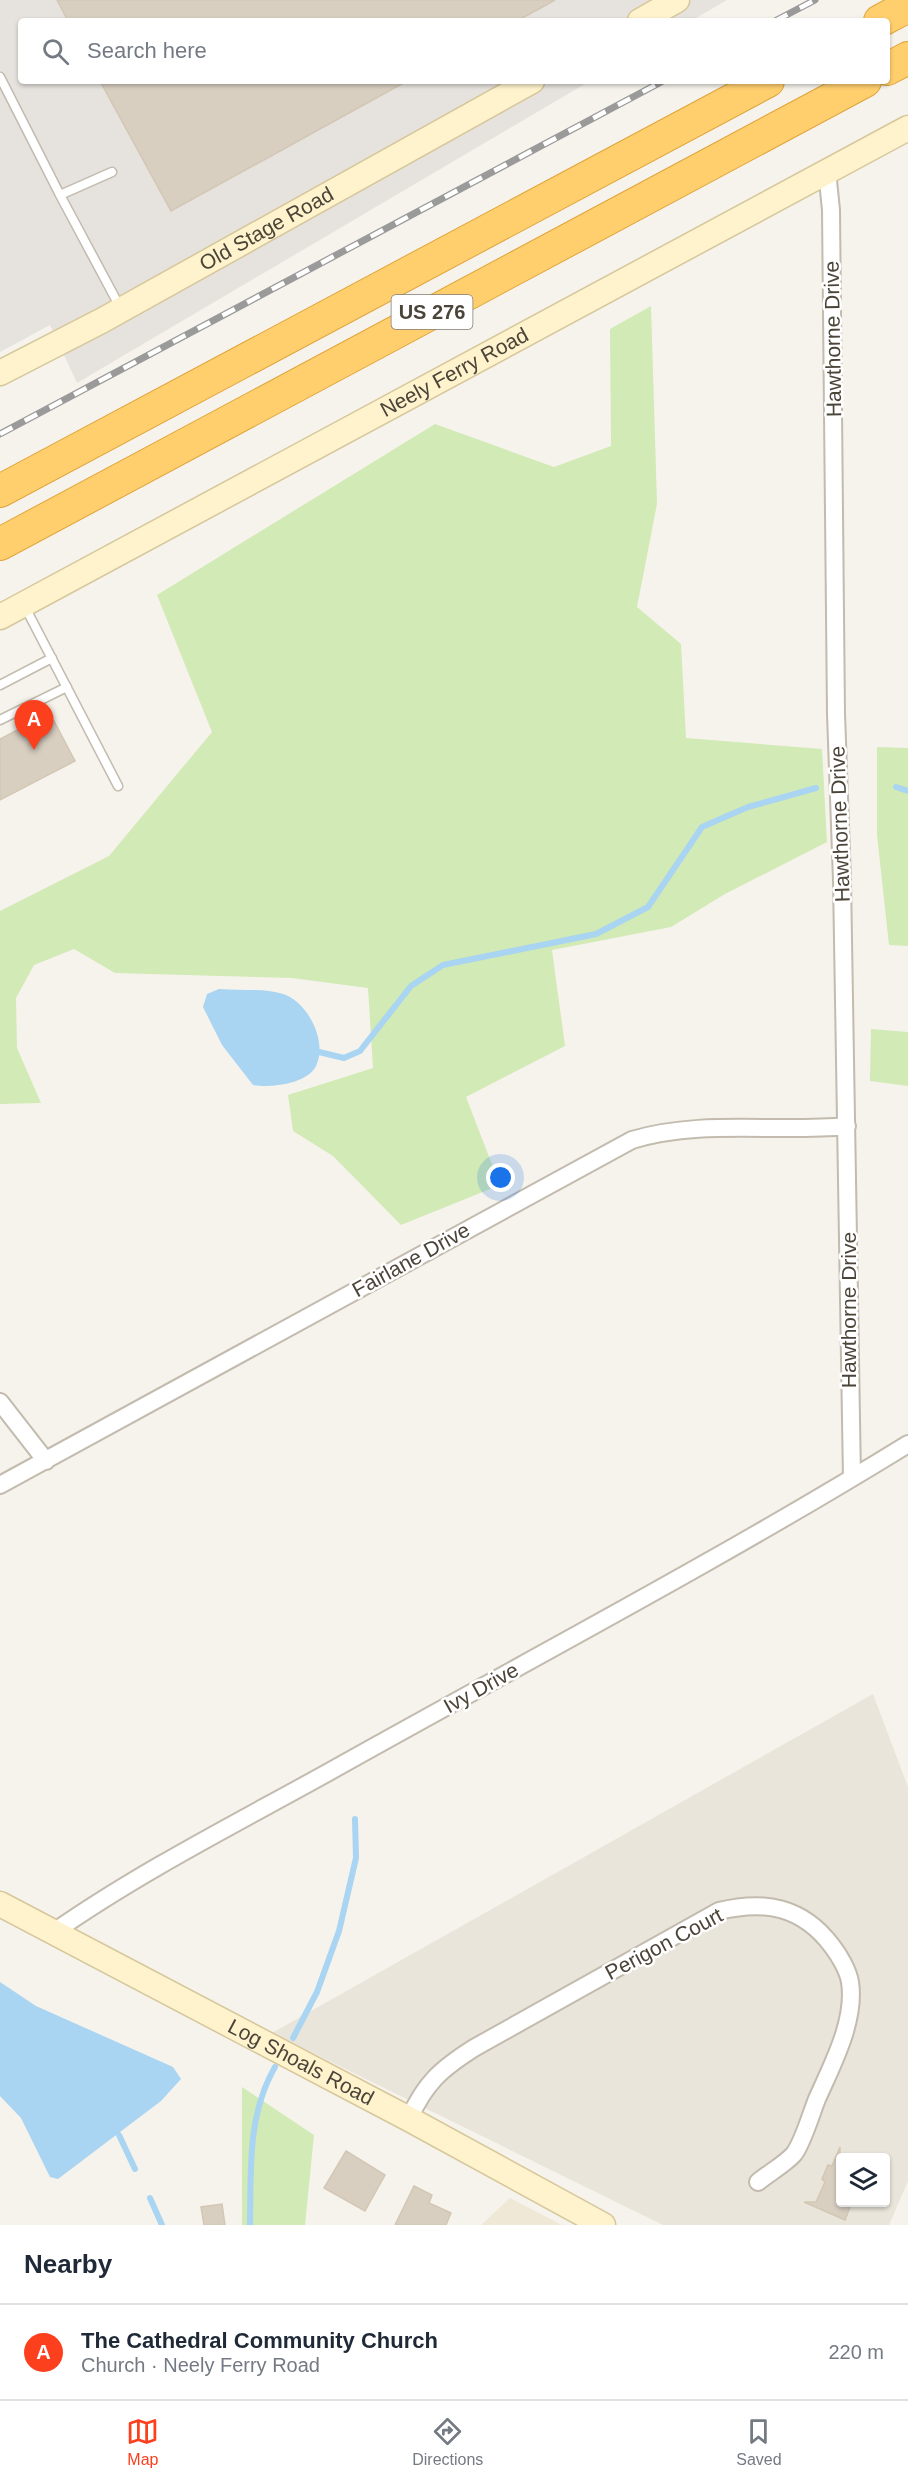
<!DOCTYPE html>
<html lang="en">
<head>
<meta charset="utf-8">
<style>
  :root { --surface:#fff; --page:#f2f2f3; --text:#1f2937; --muted:#747a83; --line:#e0e1e3; --accent:#fc3f1d }
  body { margin:0; font-family:Helvetica,sans-serif; background:var(--page); color:var(--text) }
  .controls { position:absolute; right:18px; bottom:18px; display:grid; overflow:hidden; border-radius:6px; box-shadow:0 2px 4px #0004 }
  .controls button { width:54px; height:54px; display:grid; place-items:center; padding:0; border:0; border-bottom:2px solid var(--line); background:var(--surface); color:var(--text); font:30px sans-serif }
  .you { position:absolute; left:501px; top:1178px; width:21px; height:21px; margin:-15px; border:4px solid #fff; border-radius:50%; background:#1a73e8; box-shadow:0 0 0 9px #1a73e833 }
  .badge { display:grid; place-items:center; width:39px; height:39px; border-radius:50%; background:var(--accent); color:#fff; font-size:20px; font-weight:700 }
  .pin { position:absolute; translate:-50% -50px; filter:drop-shadow(0 2px 3px #0008) }
  .pin::after { content:''; position:absolute; top:32px; width:21px; height:18px; background:inherit; clip-path:polygon(0 0,100% 0,50% 100%) }
  .list { margin:0; padding:0; list-style:none }
  h2 { display:flex; justify-content:space-between; align-items:center; height:78px; margin:0; padding:0 24px; font-size:26px }
  h2 small { font-size:20px; font-weight:400; color:var(--muted) }
  .list li { display:grid; grid-template-columns:39px 1fr auto; gap:18px; align-items:center; box-sizing:border-box; height:96px; padding:0 24px; border-top:2px solid var(--line) }
  .list b { display:block; font-size:22px; white-space:nowrap }
  .list p { margin:0; font-size:20px; white-space:nowrap; color:var(--muted) }
  .list em { font-size:20px; font-style:normal; color:var(--muted) }
  .icon { flex:none; width:33px; height:33px; fill:none; stroke:currentColor; stroke-width:2; stroke-linecap:round; stroke-linejoin:round }
  .map { position:relative; flex:none; width:908px; height:2225px; overflow:hidden }
  .search { position:absolute; background:var(--surface); box-shadow:0 2px 4px #0004; left:18px; right:18px; top:18px; height:66px; display:flex; align-items:center; gap:15px; box-sizing:border-box; padding:0 21px; border-radius:6px; color:var(--muted); font-size:22px }
  .sheet { height:174px; background:var(--surface) }
  nav { display:flex; justify-content:space-around; align-items:center; box-sizing:border-box; height:84px; border-top:2px solid var(--line); background:var(--surface); font-size:16px; color:var(--muted) }
  nav a { display:grid; justify-items:center; gap:3px }
  nav .on { color:var(--accent) }
  .map>svg:first-child { display:block }
  .residential { fill:#eae5da; fill-rule:evenodd }
  .industrial { fill:#e6e2dd }
  .education { fill:#efe8d6 }
  .green { fill:#d2eab5 }
  .water { fill:#a9d4f2 }
  .lines { fill:none; stroke-linecap:round; stroke-linejoin:round }
  .stream { stroke:#a9d4f2; stroke-width:6 }
  .building { fill:#d8cfc1; stroke:#d3c7b4; stroke-width:1.5 }
  .lane-casing { stroke:#c2bbae; stroke-width:11 }
  .street-casing { stroke:#c2bbae; stroke-width:20 }
  .secondary-casing { stroke:#d6c79b; stroke-width:27 }
  .highway-casing { stroke:#e0a43c; stroke-width:34 }
  .lane { stroke:#fff; stroke-width:8 }
  .street { stroke:#fff; stroke-width:16 }
  .secondary { stroke:#fff3cd; stroke-width:24 }
  .highway { stroke:#ffcf6e; stroke-width:32 }
  .rail-casing { stroke:#9a9a9a; stroke-width:7 }
  .rail { stroke:#fff; stroke-width:4.5; stroke-dasharray:14; stroke-linecap:butt }
  .labels { text-anchor:middle; stroke-width:5; stroke-linejoin:round; paint-order:stroke }
  .shield { fill:#fff; stroke:#817c74; stroke-width:1.5 }
  .shield-label { font-size:20px; font-weight:bold; fill:#4b4439 }
  .street-label { font-size:21px; fill:#4b4439; stroke:#fff }
</style>
</head>
<body>
<div class="map">
<svg width="908" height="2225" viewBox="0 0 908 2225">
  <rect width="100%" height="100%" fill="#f6f3ec"/>
  <!-- residential -->
  <path class="residential" d="M873 1694 908 1787V2181L889 2225H663L272 2033ZM840 2158H886V2202H840Z"/>
  <!-- industrial -->
  <path class="industrial" d="M0 0H727L691 21H21V81H590L77 383 50 325 0 352Z"/>
  <!-- education -->
  <path class="education" d="M510 2198 562 2225H481Z"/>
  <!-- green -->
  <path class="green" d="M651 306 657 504 637 607 681 644 686 738 822 749 827 842 725 894 671 927 552 950 565 1046 466 1097 500 1185 401 1225 333 1156 293 1131 288 1095 373 1068 368 988 292 978 115 973 74 949 34 965 16 998 17 1048 41 1103 0 1104V911L109 856 212 732 157 595 435 424 554 467 611 446 610 329Z
    M877 747 908 748V946L889 945 877 835Z
    M871 1029 908 1032V1086L870 1081Z
    M242 2087 314 2135 305 2225H242Z"/>
  <!-- water -->
  <path class="water" d="M219 989C239 991 265 988 283 994 308 1002 328 1042 316 1066 307 1084 271 1088 253 1085L222 1045 203 1007 207 994Z
    M0 1982 36 2006 173 2067 181 2079 161 2101 58 2179 50 2177 21 2118 0 2096Z"/>
  <g class="lines">
    <!-- stream -->
    <path class="stream" d="M896 787 908 791
      M319 1052 344 1058 360 1051 411 986 443 965 596 934 648 907 702 827 748 807 816 788
      M293 2038 317 1992 339 1931 356 1858 355 1819
      M119 2135 135 2169
      M150 2198 162 2225
      M250 2225C251 2172 247 2115 275 2067"/>
  </g>
  <!-- building -->
  <path class="building" d="M57 0H555L517 21H68Z
    M100 81H407L171 211Z
    M54 721 75 761 0 800V739L19 729 23 737Z
    M840 2147V2202H852L845 2220 804 2202H816L825 2182 822 2179 828 2165 832 2166Z
    M346 2151 385 2175 365 2211 324 2188Z
    M414 2186 432 2195 429 2203 451 2213 446 2225H395Z
    M222 2204 225 2225H204L201 2207Z"/>
  <g class="lines">
    <defs>
      <path id="lane" d="M0 77 60 195
        M112 172 60 195 121 309
        M24 605 118 786
        M0 685 52 658
        M0 720 67 687"/>
      <path id="street" d="M827 171 831 210 836 714 842 880 852 1478
        M0 1402 46 1461
        M0 1485 632 1140C702 1119 775 1133 847 1126
        M54 1932C140 1872 235 1824 327 1773 521 1664 718 1561 908 1444
        M409 2119C425 2083 441 2069 474 2048L719 1911C764 1900 802 1906 832 1946 839 1955 848 1970 850 1982 856 2021 832 2065 817 2099 811 2114 803 2142 794 2154 785 2164 769 2173 758 2182"/>
      <g id="secondary">
        <path d="M640 21 677 0"/>
        <path id="s1" d="M0 373 103 320 532 81"/>
        <path id="s2" d="M0 617 908 128"/>
        <path id="s3" d="M0 1904 409 2119 603 2225"/>
      </g>
      <path id="highway" d="M880 21 908 6
        M887 69 908 58
        M0 491 768 81
        M0 544 865 81"/>
    </defs>
    <!-- lane casing -->
    <use href="#lane" class="lane-casing"/>
    <!-- street casing -->
    <use href="#street" class="street-casing"/>
    <!-- secondary casing -->
    <use href="#secondary" class="secondary-casing"/>
    <!-- highway casing -->
    <use href="#highway" class="highway-casing"/>
    <!-- lane -->
    <use href="#lane" class="lane"/>
    <!-- street -->
    <use href="#street" class="street"/>
    <!-- secondary -->
    <use href="#secondary" class="secondary"/>
    <!-- highway -->
    <use href="#highway" class="highway"/>
    <defs>
      <path id="rail" d="M775 21 815 0
        M0 434 663 81"/>
    </defs>
    <!-- rail casing -->
    <use href="#rail" class="rail-casing"/>
    <!-- rail -->
    <use href="#rail" class="rail"/>
  </g>
  <g class="labels">
    <!-- shield labels -->
    <rect class="shield" x="391.5" y="295" width="81" height="34" rx="4.5"/>
    <g class="shield-label">
      <text x="432" y="319">US 276</text>
    </g>
    <!-- street labels -->
    <g class="street-label">
      <text dy="7" stroke="none"><textPath href="#s1" startOffset="303">Old Stage Road</textPath></text>
      <text transform="translate(833 339) rotate(-91)" y="7">Hawthorne Drive</text>
      <text dy="7" stroke="none"><textPath href="#s2" startOffset="516">Neely Ferry Road</textPath></text>
      <text transform="translate(840 824) rotate(-92)" y="7">Hawthorne Drive</text>
      <text transform="translate(411 1260) rotate(-29)" y="7">Fairlane Drive</text>
      <text transform="translate(849 1310) rotate(-90)" y="7">Hawthorne Drive</text>
      <text transform="translate(481 1688) rotate(-29)" y="7">Ivy Drive</text>
      <text transform="translate(664 1944) rotate(-28)" y="7">Perigon Court</text>
      <text dy="7" stroke="none"><textPath href="#s3" startOffset="340">Log Shoals Road</textPath></text>
    </g>
  </g>
</svg>
<div class="controls">
<button><svg class="icon" aria-label="layers" viewBox="0 0 24 24"><path d="M12 4l9 5-9 5-9-5zM3 14l9 5 9-5"/></svg></button>
</div>
<div class="you"></div>
<div class="pin badge" style="left:34px;top:750px">A</div>
<div class="search"><svg class="icon" aria-label="search" viewBox="0 0 24 24"><circle cx="10" cy="10" r="6"/><path d="M15 15l6 6"/></svg>Search here</div>
</div>
<section class="sheet">
<h2>Nearby<small></small></h2>
<ul class="list">
<li><span class="badge">A</span><div><b>The Cathedral Community Church</b><p>Church · Neely Ferry Road</p></div><em>220 m</em></li>
</ul>
</section>
<nav>
<a class="on"><svg class="icon" aria-label="map" viewBox="0 0 24 24"><path d="M3 6l6-2 6 2 6-2v14l-6 2-6-2-6 2zM9 4v14M15 6v14"/></svg>Map</a>
<a><svg class="icon" aria-label="directions" viewBox="0 0 24 24"><path d="M12 3l9 9-9 9-9-9zM9 14v-3h6M13 9l2 2-2 2"/></svg>Directions</a>
<a><svg class="icon" aria-label="saved" viewBox="0 0 24 24"><path d="M7 4h10v16l-5-4-5 4z"/></svg>Saved</a>
</nav>
</body>
</html>
